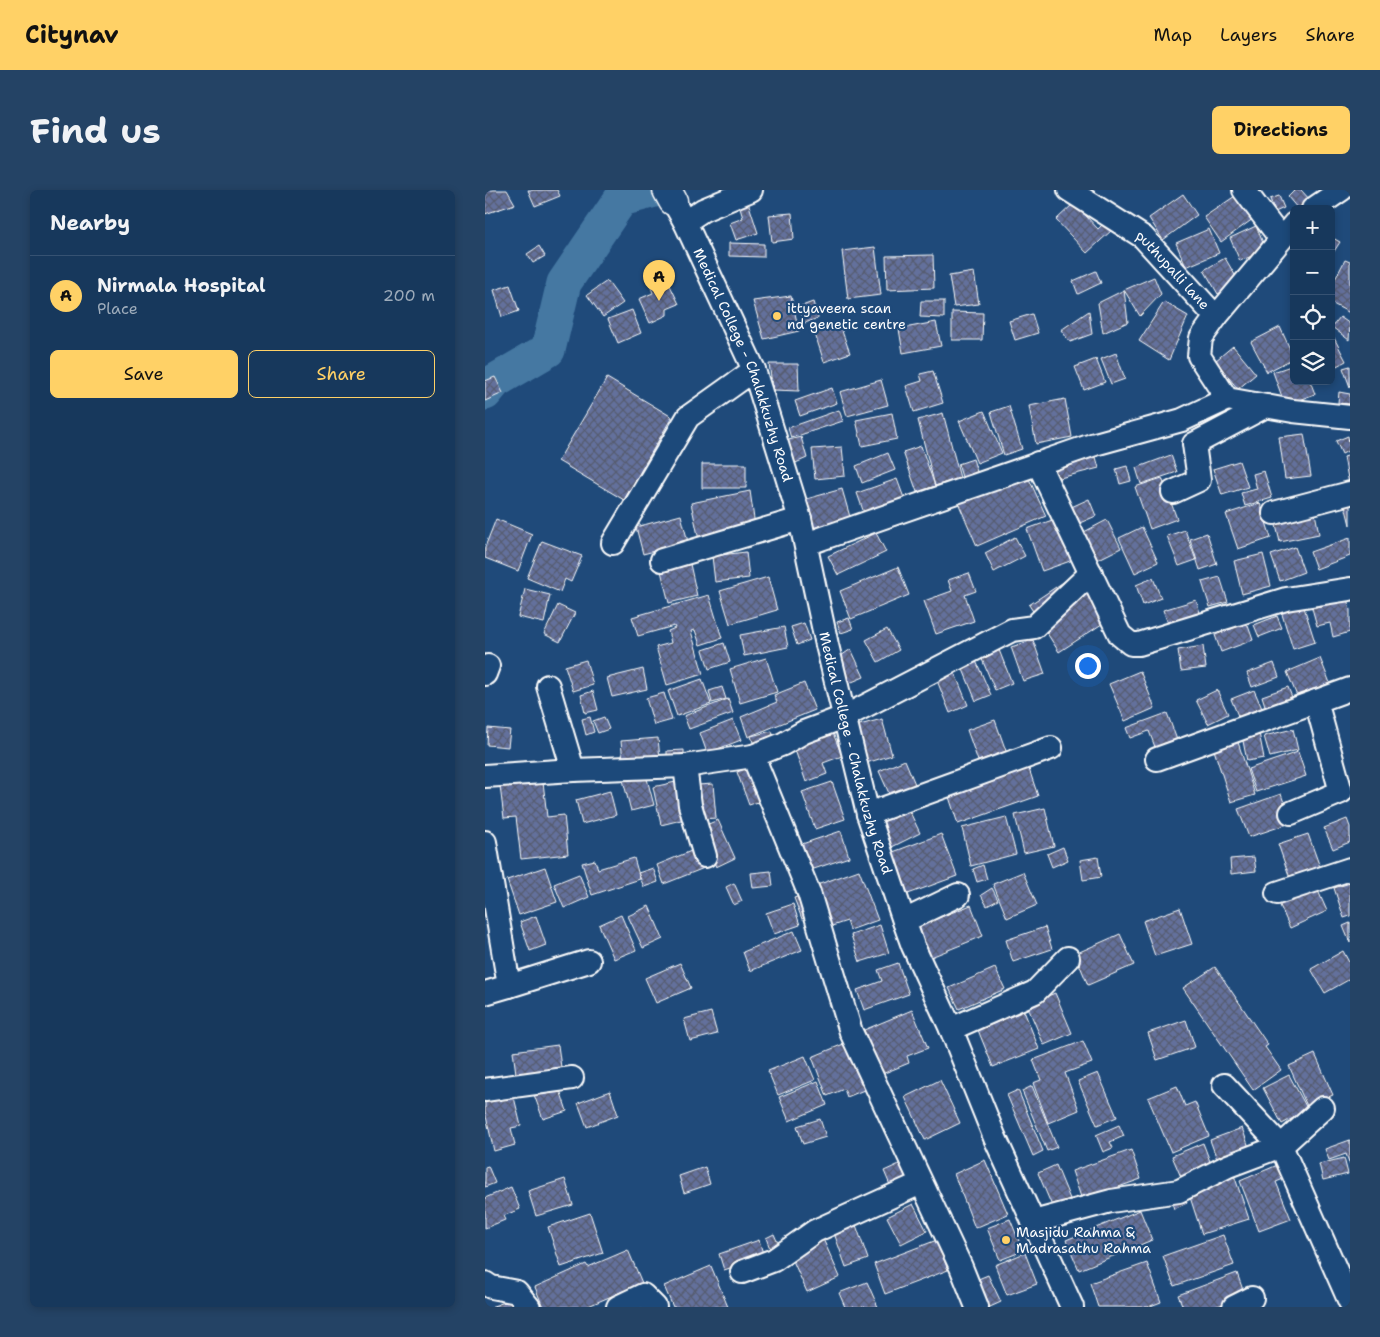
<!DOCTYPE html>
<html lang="en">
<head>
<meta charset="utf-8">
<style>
  :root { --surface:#17385c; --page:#244365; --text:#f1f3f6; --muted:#9eacbb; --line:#365272; --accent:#ffd166 }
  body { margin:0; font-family:"Shantell Sans",sans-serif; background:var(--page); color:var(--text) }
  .controls { position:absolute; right:15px; top:15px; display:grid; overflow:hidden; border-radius:8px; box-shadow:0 2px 8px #0003 }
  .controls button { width:45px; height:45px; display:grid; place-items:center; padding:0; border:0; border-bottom:1px solid var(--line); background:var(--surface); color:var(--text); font:25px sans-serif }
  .you { position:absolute; left:602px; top:475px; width:18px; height:18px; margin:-12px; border:4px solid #fff; border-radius:50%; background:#1a73e8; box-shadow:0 0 0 8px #1a73e833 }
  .badge { display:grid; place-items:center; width:32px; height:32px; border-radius:50%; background:var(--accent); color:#111; font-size:16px; font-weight:700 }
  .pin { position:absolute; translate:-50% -41px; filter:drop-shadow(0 1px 2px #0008) }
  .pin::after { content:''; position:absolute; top:26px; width:18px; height:15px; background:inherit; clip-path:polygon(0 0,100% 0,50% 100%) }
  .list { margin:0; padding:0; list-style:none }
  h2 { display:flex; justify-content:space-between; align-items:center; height:65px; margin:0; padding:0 20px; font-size:21px }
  h2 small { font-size:16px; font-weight:400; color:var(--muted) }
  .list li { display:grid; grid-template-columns:32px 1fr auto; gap:15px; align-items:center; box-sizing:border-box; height:80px; padding:0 20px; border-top:1px solid var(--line) }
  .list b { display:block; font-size:19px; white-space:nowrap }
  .list p { margin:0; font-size:16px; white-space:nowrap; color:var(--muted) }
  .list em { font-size:16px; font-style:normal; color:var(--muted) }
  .actions { display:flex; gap:10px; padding:15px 20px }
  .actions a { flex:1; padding:11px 0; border:1px solid var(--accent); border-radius:8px; text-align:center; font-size:18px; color:var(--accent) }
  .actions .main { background:var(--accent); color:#111 }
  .icon { flex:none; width:28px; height:28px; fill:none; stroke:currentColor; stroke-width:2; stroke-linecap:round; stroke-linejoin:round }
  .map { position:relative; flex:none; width:865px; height:1117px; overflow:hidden; border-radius:8px }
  header { display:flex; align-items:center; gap:30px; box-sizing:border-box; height:70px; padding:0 25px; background:var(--accent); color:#111 }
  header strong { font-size:24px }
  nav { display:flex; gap:28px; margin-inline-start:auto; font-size:18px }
  .intro { display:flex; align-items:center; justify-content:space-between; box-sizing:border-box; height:120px; padding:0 30px }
  h1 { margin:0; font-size:35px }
  .button { padding:12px 22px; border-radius:8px; background:var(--accent); color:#111; font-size:18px; font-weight:700 }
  main { display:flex; gap:30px; padding:0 30px }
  aside { flex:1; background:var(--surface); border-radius:8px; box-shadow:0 2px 8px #0003 }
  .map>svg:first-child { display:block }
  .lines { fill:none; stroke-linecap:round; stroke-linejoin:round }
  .river { stroke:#4578a2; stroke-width:35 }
  .building { fill:url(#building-cross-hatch); stroke:#fff }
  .street-casing { stroke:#fff; stroke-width:26 }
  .secondary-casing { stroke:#fff; stroke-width:31 }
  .street { stroke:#1f4a7a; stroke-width:22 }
  .secondary { stroke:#1f4a7a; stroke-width:28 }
  .poi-dot { fill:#ffd166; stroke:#1f4a7a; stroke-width:2 }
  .labels { text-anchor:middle; stroke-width:4.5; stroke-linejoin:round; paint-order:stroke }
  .street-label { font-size:14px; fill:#fff; stroke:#1f4a7a }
  .poi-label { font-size:14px; fill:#fff; stroke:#1f4a7a; text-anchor:start }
</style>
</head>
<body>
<header>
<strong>Citynav</strong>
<nav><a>Map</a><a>Layers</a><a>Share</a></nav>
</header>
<div class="intro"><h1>Find us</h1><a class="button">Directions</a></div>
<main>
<aside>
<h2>Nearby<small></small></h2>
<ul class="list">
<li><span class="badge">A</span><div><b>Nirmala Hospital</b><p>Place</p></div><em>200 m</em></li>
</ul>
<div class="actions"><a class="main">Save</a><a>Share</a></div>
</aside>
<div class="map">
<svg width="865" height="1117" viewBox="0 0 865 1117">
  <defs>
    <pattern id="building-cross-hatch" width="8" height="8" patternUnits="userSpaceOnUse" patternTransform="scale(1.25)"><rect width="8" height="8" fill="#63709c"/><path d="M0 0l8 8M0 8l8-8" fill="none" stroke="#565c70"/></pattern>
  </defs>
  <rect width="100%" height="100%" fill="#1f4a7a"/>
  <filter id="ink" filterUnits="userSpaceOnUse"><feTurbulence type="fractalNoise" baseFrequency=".02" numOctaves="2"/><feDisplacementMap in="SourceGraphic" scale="10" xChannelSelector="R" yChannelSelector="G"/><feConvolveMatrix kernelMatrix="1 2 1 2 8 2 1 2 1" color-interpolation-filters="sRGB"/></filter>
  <g filter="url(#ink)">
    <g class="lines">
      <!-- river -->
      <path class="river" d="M0 203 10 191 63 160 79 93 136 9 169 0"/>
    </g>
    <!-- building -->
    <path class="building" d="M0 0H22L30 14 0 24Z
      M43 0H72L75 6 50 16Z
      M810 0H816L826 11 816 19H813L803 7Z
      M756 2 772 26 736 52 719 27Z
      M698 4 712 25 678 50 664 28Z
      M794 6 799 18 790 22 785 9Z
      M263 12 273 43 251 50 245 33 258 28 254 15Z
      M589 13 613 39 620 32 627 40 602 63 571 30Z
      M307 23 309 49 287 52 284 25Z
      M771 36 781 60 755 71 745 48Z
      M724 39 734 63 701 77 691 53Z
      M846 47 855 52 846 66Z
      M244 53 279 54V67L244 66Z
      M54 56 60 66 48 73 42 64Z
      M390 57 396 105 363 109 357 61Z
      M448 65 449 98 402 100 401 66Z
      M740 68 754 92 733 104 719 80Z
      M860 70 865 72V123L846 113V97Z
      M611 81 616 93 593 104 588 91Z
      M489 82 494 114 469 117 464 86Z
      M181 87 194 114 182 119V125L165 133 154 109 168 103 165 95Z
      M669 87 676 104 655 126 639 100Z
      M122 91 138 113 118 127 102 105Z
      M25 95 34 121 17 127 9 100Z
      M639 100 643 132 618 143 613 113Z
      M306 106 314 141 279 149 268 111Z
      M436 111H459V128L435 127Z
      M328 112 333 128 320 133 314 117Z
      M679 112 703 126 684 170 654 151Z
      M147 120 156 143 133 153 123 129Z
      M604 121 607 144 585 152 576 140Z
      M467 122 498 123 497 150H467Z
      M547 124 553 143 530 150 524 131Z
      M855 127 865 134 864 150 847 137Z
      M451 132 456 156 418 163 414 139Z
      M354 133 365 163 339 172 329 141Z
      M795 137 809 168 782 182 766 152Z
      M846 142 861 171 846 179Z
      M748 156 771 184 753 199 730 171Z
      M631 163 640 189 626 194 616 169Z
      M611 169 620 192 599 200 590 177Z
      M284 174H313L314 201 288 200Z
      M809 175V191H825L830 204 800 215 788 182Z
      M865 176V197L858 178Z
      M448 181 458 213 429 222 421 196 437 191 435 184Z
      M10 187 18 203 0 211V191Z
      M122 188 187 227 139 310 73 271Z
      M396 190 403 215 362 226 355 202Z
      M347 198 352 213 315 226 310 211Z
      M854 202 865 204V214L853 213Z
      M580 209 587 247 551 254 544 216Z
      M524 216 537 259 519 265 506 222Z
      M354 220 358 231 306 248 303 238Z
      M499 221 517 263 492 273 474 231Z
      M407 223 412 249 377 256 371 230Z
      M458 223 475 288 450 296 433 230Z
      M819 244 826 286 800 289 794 247Z
      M863 246 865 260 857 264 851 251Z
      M316 247 322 268 306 275 295 252Z
      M436 256 450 296 432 302 418 262Z
      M357 257 360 286 330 289 327 259Z
      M609 260 614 278 571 289 567 272Z
      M403 263 410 280 377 293 371 276Z
      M686 265 692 282 656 294 651 278Z
      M865 265V293L864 294 859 267Z
      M488 269 494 288 479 293 473 274Z
      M754 271 763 297 737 305 728 279Z
      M217 274H261V298H217Z
      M642 276 646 291 635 294 631 279Z
      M540 280 561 326 492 356 472 310Z
      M779 281 787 308 760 316 756 303 772 299 768 284Z
      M677 288 692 329 665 339 650 297Z
      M412 289 419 308 379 323 372 303Z
      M357 299 365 327 327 338 318 310Z
      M265 301 270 336 214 350 206 313Z
      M604 309 611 326 590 335 582 319Z
      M775 313 786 348 753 359 741 324Z
      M865 314V335L860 315Z
      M830 323 834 344 795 352 790 331Z
      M196 325 203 352 158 364 151 337Z
      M573 328 588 370 557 381 542 339Z
      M11 329 47 344 33 381 0 368V357Z
      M622 330 636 358 612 370 599 342Z
      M657 337 673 372 650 383 634 348Z
      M700 340 711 370 694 376 682 346Z
      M391 343 401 362 353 385 343 366Z
      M722 343 732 374 715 380 705 349Z
      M530 347 540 366 509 382 500 363Z
      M865 348V366L831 379 825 362Z
      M57 351 97 366 86 392 80 389 75 402 42 388Z
      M810 357 819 382 795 391 786 365Z
      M261 362 264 388 230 392 227 366Z
      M778 364 786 396 757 404 749 371Z
      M205 374 212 406 184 413 176 381Z
      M413 377 424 405 366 429 355 401Z
      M484 383 491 401 480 405 489 431 451 444 439 411 467 401 463 390Z
      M592 383 623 430 574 462 544 415Z
      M283 387 292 420 245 434 235 401Z
      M735 387 743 412 725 417 717 392Z
      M668 388 676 408 658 415 651 395Z
      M40 399 65 405 59 433 33 427Z
      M224 405 237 448 215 455 210 440 206 441 218 484 182 495 171 457 186 453 183 441 190 438 189 436 153 446 147 427Z
      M862 409 865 420V442L848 447 845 433 832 436 827 418Z
      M711 410 717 429 685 439 678 420Z
      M817 411 830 452 808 459 795 418Z
      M73 415 90 423 75 452 59 444Z
      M792 426 797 438 774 447 769 435Z
      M364 428 368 439 356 443 352 432Z
      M319 433 325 450 312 455 306 437Z
      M762 433 768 450 736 462 730 445Z
      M299 437 303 457 259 466 255 445Z
      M402 439 414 460 393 472 381 450Z
      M548 450 560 484 538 491 526 457Z
      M239 453 245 472 224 479 218 460Z
      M718 456 721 478 696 481 693 460Z
      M366 459 379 487 362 494 353 468Z
      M514 460 527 493 510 500 496 467Z
      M281 468 292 502 255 513 245 479Z
      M835 468 845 493 812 506 802 482Z
      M101 470 108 495 88 501 80 476Z
      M491 471 506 505 491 511 477 477Z
      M789 473 794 487 767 497 762 483Z
      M158 479 162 499 127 507 122 488Z
      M469 481 483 515 465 523 451 488Z
      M655 481 670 518 640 531 624 494Z
      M217 489 226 514 192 526 183 501Z
      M319 493 330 520 263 547 256 527 292 512 289 505Z
      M237 497 241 509 227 513 224 501Z
      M803 497 810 515 783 525 777 506Z
      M732 500 743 524 723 534 711 510Z
      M769 500 779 523 756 533 746 509Z
      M108 501 113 520 100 523 96 505Z
      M179 503 187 530 169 535 161 508Z
      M243 509 248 523 204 539 199 526Z
      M682 523 695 558 673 565 664 541 645 548 641 538Z
      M105 527 109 542 101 545 97 529Z
      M119 527 124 539 113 543 108 531Z
      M397 529 407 565 378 574 367 537Z
      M248 530 256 550 222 563 215 543Z
      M510 530 521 561 493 571 482 540Z
      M3 538 25 540 23 557 2 555Z
      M808 539 813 560 785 567 779 546Z
      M287 541 290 554 270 559 266 546Z
      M348 543 357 566 338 573 342 584 321 592 309 557Z
      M774 543 779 568 762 571 757 546Z
      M751 546 770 605 746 612 727 554Z
      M173 548 175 569 138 572 136 551Z
      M199 560V573H182V561Z
      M813 562 821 586 771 602 763 579Z
      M420 570 432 599 407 610 394 581Z
      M543 576 553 606 473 634 463 604Z
      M263 578 276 611 264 615 252 582Z
      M57 583 62 627 79 625 83 664 36 669 31 627 19 628 14 588Z
      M161 585 169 615 146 621 138 590Z
      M195 591 204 628 176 635 168 597Z
      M347 592 360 629 330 639 317 602Z
      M228 594 231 628 217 629 213 595Z
      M125 601 131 625 97 634 91 610Z
      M796 604 806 633 764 647 753 619Z
      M423 618 435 643 405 658 392 633Z
      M560 618 569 656 539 663 530 625Z
      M521 627 531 664 486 676 477 638Z
      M862 629 865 637V652L848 659 839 638Z
      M233 630 250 668 231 677 214 638Z
      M356 641 364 667 323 681 314 655Z
      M456 644 472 686 423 704 408 662Z
      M823 644 836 680 806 691 793 654Z
      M578 657 583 670 567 677 562 664Z
      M211 659 219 678 179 694 172 675Z
      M613 667 616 687 598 690 595 670Z
      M769 667 771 681 746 684 745 669Z
      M149 668 155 689 107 705 97 673 110 670 113 679Z
      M498 675 502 689 492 692 488 679Z
      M60 677 72 712 34 725 22 690Z
      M168 678 173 692 159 697 153 683Z
      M374 680 393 730 365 740 362 731 344 737 329 696Z
      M286 681 288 696 268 698 266 683Z
      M538 682 552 715 522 728 508 694Z
      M94 684 104 707 79 718 69 694Z
      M249 693 257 711 249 715 241 697Z
      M865 693V726L859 728 849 698Z
      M830 694 842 721 805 738 793 711Z
      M507 698 513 710 502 716 496 705Z
      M320 704 328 725 317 729 309 708Z
      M308 714 315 735 289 744 281 723Z
      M486 715 498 746 446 767 433 736Z
      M164 716 178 749 158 758 143 726Z
      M695 718 707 754 670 766 658 731Z
      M136 725 151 760 129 769 114 735Z
      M51 726 61 755 45 761 35 732Z
      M865 733V753L858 736Z
      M395 735 404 763 375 772 366 745Z
      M560 737 567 759 528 772 521 750Z
      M309 741 317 760 265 781 258 762Z
      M635 744 649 775 603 795 590 764Z
      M858 761 865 774V789L840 803 826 779Z
      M195 773 206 798 171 813 160 788Z
      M413 773 424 804 379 820 372 800 397 791 393 780Z
      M730 777 783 855 780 857 796 880 768 900 698 798Z
      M510 778 520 799 474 819 464 798Z
      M570 803 587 843 559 855 542 815Z
      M427 820 443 858 422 866 424 873 397 884 379 840Z
      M539 821 554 859 508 877 493 840Z
      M226 822 232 844 205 851 199 829Z
      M701 830 710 857 672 870 663 843Z
      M598 851 607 873 580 883 594 920 563 933 548 893 556 890 548 870Z
      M361 853 379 900 362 907 359 899 342 906 327 867Z
      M73 855 77 885 32 891 28 861Z
      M830 864 848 905 822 916 804 876Z
      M320 866 330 890 293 905 283 881Z
      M613 883 632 927 612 935 593 891Z
      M804 885 823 920 797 934 778 898Z
      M455 890 475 933 440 950 420 907Z
      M333 891 342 915 304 931 294 907Z
      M73 894 82 921 58 929 48 902Z
      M547 896 572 957 562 961 537 901Z
      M692 896 700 916 710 912 724 946 686 962 663 908Z
      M27 899 36 936 26 938 30 955 9 961 0 922V906Z
      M533 900 558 961 548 966 522 905Z
      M125 901 133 925 102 937 93 913Z
      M335 929 341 947 318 954 312 936Z
      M634 935 639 946 625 952 628 958 618 962 611 945Z
      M757 938 765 960 733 972 725 950Z
      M865 950V975L861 964 844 970 840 959Z
      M718 953 729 982 699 994 687 966Z
      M646 960 656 989 597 1010 587 981Z
      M859 968 863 984 838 990 834 974Z
      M500 970 523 1024 490 1038 469 984Z
      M421 971 427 986 405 995 399 981Z
      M795 974 801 988 791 992 806 1029 774 1041 755 991Z
      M571 975 585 1009 567 1016 553 983Z
      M3 976 10 993 0 997V977Z
      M220 977 225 994 199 1003 194 986Z
      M749 985 764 1029 717 1044 703 1001Z
      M80 989 88 1015 51 1026 43 1001Z
      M26 997 35 1019 18 1026 20 1030 0 1038V1008Z
      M699 1004 702 1013 689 1019 686 1010Z
      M428 1014 442 1041 416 1054 402 1027Z
      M655 1020 667 1050 594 1080 581 1050Z
      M105 1023 118 1063 76 1077 63 1037Z
      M525 1029 538 1061 515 1070 502 1038Z
      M371 1035 383 1069 361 1077 349 1043Z
      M289 1044 295 1058 286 1061 281 1048Z
      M738 1045 749 1075 689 1096 678 1066Z
      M338 1049 355 1087 322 1102 305 1064Z
      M274 1050 279 1067 239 1080 234 1064Z
      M452 1050 463 1080 400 1104 389 1074Z
      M143 1060 157 1093 101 1117H58L50 1097 101 1074 103 1077Z
      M540 1063 552 1094 522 1105 510 1075Z
      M662 1073 676 1112 663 1117H613L605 1093Z
      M226 1076 243 1117H188L179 1096Z
      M752 1083 760 1106 729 1117H698L693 1105Z
      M503 1085 516 1112 505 1117H497L486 1092Z
      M382 1092 393 1117H360L354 1103Z
      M32 1108 35 1117H8V1116Z"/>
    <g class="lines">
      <defs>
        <g id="street">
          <path id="s1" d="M584 0 658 47 731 127 716 148 714 166 742 209 808 221 865 227"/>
          <path d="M759 0 796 49"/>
          <path id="s2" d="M188 11 200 32 269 180 315 329 342 455 383 624 419 731 428 756 466 839 510 948 587 1117"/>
          <path d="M828 19 856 0"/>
          <path d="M200 32 218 20 266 0"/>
          <path d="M731 127 809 34"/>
          <path d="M553 273 635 445 646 454H654L801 409 865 399"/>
          <path d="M688 302 714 290 709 254 781 216"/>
          <path d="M789 323 865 303"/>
          <path d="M128 353 203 227 269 180"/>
          <path d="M321 354 610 254 697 230 742 209"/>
          <path d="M177 370 315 329"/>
          <path d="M0 484 3 476"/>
          <path d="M63 496 88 580"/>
          <path d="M268 566 324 703 366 842 476 1077 492 1117"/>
          <path d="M672 569 865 499"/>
          <path d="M200 576 205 615 220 666"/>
          <path d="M0 586 88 580 200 576 268 566 298 554 319 542 359 527 527 440 549 437 606 383"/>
          <path d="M806 623 856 602 831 511"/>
          <path d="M383 624 566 558"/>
          <path d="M0 652 24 796 0 803"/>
          <path d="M792 703 865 679"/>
          <path d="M419 731 473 705"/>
          <path d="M24 796 104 771"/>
          <path d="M466 839 550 802 583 768"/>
          <path d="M739 895 796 956 865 1112"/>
          <path d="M0 900 87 888"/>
          <path d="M548 1032 626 1011 694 1001 743 976 796 956 838 918"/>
          <path d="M257 1082 289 1070 330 1041 436 993"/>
          <path d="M0 1093 6 1097 32 1102 44 1117"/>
          <path d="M133 1117 158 1105 170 1117"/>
          <path d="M749 1117 767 1108"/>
        </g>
        <path id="secondary" d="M182 0 188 11"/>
      </defs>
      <!-- street casing -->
      <use href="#street" class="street-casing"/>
      <!-- secondary casing -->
      <use href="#secondary" class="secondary-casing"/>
      <!-- street -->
      <use href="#street" class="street"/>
      <!-- secondary -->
      <use href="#secondary" class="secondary"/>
    </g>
  </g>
  <!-- markers -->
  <g class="poi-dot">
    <circle cx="292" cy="126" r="5"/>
    <circle cx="521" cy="1050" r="5"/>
  </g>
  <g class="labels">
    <!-- street labels -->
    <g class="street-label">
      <text dy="5" stroke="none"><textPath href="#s1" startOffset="132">puthupalli lane</textPath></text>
      <text dy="5" stroke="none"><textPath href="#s2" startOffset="179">Medical College - Chalakkuzhy Road</textPath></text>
      <text dy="5" stroke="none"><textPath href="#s2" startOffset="584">Medical College - Chalakkuzhy Road</textPath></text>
    </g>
    <!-- poi labels -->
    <g class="poi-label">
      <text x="302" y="123">ittyaveera scan<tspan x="302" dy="16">nd genetic centre</tspan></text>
      <text x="531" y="1047">Masjidu Rahma &amp;<tspan x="531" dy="16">Madrasathu Rahma</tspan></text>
    </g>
  </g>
</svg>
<div class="controls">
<button>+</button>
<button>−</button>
<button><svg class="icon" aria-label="locate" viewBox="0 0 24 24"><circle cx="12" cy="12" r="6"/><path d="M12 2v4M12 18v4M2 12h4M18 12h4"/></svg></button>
<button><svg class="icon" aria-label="layers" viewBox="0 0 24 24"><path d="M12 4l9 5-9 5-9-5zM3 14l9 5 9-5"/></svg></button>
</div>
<div class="you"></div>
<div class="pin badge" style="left:174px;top:111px">A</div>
</div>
</main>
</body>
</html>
